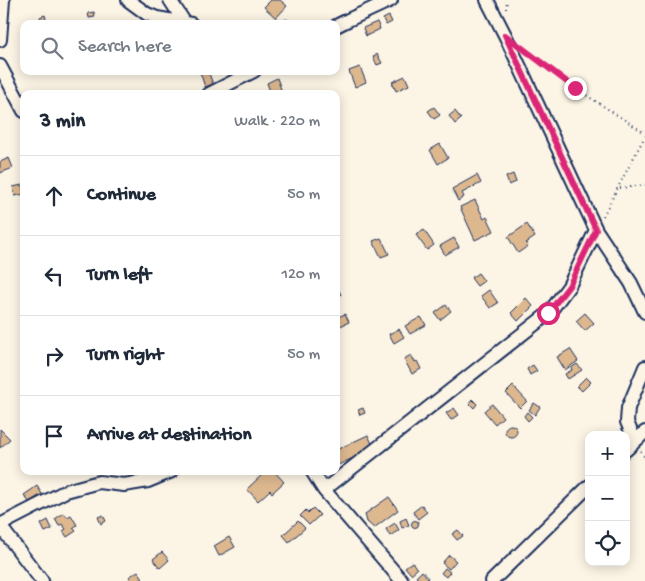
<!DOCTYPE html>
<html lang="en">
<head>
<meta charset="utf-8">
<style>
  :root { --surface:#fff; --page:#f6f6f7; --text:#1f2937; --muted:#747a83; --line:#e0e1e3 }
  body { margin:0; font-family:"Gochi Hand",sans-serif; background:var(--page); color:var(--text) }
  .controls { position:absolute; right:15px; bottom:15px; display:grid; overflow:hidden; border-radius:10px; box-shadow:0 2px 12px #0003 }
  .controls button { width:45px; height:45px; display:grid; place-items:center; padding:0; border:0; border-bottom:1px solid var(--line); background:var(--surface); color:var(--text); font:25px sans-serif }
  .stop { position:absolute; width:15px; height:15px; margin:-11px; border:4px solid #db2777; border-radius:50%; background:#fff }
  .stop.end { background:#db2777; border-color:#fff; box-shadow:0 1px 5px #0008 }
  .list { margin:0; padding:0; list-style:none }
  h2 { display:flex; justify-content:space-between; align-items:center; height:65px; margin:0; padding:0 20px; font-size:21px }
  h2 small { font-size:16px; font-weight:400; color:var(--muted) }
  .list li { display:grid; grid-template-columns:32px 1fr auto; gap:15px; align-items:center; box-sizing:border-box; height:80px; padding:0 20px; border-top:1px solid var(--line) }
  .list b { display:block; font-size:19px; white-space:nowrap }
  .list em { font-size:16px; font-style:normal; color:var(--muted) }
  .icon { flex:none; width:28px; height:28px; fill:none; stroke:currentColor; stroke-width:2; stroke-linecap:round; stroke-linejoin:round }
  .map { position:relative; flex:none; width:645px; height:581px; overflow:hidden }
  .search { position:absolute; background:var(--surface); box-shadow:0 2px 12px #0003; left:20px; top:20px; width:320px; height:55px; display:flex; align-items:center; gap:12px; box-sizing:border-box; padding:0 18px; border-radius:10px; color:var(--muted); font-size:19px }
  .panel { position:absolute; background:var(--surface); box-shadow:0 2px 12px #0003; left:20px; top:90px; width:320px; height:385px; border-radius:10px }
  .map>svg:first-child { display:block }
  .building { fill:#ddb88f; stroke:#1b2f5e }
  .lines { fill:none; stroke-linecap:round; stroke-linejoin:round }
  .street-casing { stroke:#1b2f5e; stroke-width:16 }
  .path { stroke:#1b2f5e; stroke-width:2; stroke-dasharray:1 4; stroke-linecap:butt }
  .street { stroke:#fcf5e5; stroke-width:12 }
  .route { stroke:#db2777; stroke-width:6 }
</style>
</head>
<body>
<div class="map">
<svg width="645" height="581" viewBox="0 0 645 581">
  <rect width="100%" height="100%" fill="#fcf5e5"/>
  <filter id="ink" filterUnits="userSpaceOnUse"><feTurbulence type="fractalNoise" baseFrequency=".02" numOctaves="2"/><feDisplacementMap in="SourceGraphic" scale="10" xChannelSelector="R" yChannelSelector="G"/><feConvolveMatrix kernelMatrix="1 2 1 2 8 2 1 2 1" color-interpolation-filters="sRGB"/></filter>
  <g filter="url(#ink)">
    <!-- building -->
    <path class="building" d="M271 0H280L287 6 276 18 264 7Z
      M94 12 95 17 89 18 88 13Z
      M45 15 47 23 41 24 40 17Z
      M389 16 392 22 386 25 383 19Z
      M287 19 290 24 278 23Z
      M377 22 380 29 366 36 363 28Z
      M377 54 382 63 377 65 373 57Z
      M360 67 366 82 355 87 349 71Z
      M202 71H208L213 84 205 87 200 72Z
      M405 76 409 85 396 91 392 82Z
      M277 78 282 92 278 94H271L267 83Z
      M434 107 440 115 434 119 428 111Z
      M455 111 461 119 455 124 449 116Z
      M440 144 448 158 438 164 430 150Z
      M9 158 13 168 0 173V162Z
      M513 174 516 182 509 185 506 177Z
      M477 175 481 183 462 193 464 197 458 201 452 189Z
      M22 185 24 194 15 196 13 187Z
      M475 200 484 219 487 217 494 231 475 240 460 207Z
      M527 224 535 237 526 243 528 246 518 253 508 237Z
      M424 230 434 245 427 250 416 235Z
      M381 238 389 254 381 257 373 241Z
      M454 238 459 247 445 255 440 246Z
      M478 273 484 281 477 286 471 278Z
      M336 288H338L341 295 336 297Z
      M489 290 498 303 490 308 481 296Z
      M526 298 533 306 518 321 511 313Z
      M446 305 451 311 440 320 435 313Z
      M585 313 594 323 585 331 576 321Z
      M345 314 349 322 336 328V318Z
      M421 317 426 325 410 334 405 326Z
      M399 329 404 337 394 343 389 334Z
      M570 349 578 361 565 370 557 357Z
      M411 355 415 362 417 361 421 369 412 374 404 359Z
      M577 364 582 370 568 379 565 374 572 370 571 368Z
      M533 365 537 371 530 375 527 369Z
      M586 377 591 382 582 391 577 386Z
      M513 386 527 401 520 408 506 393Z
      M472 399 477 404 474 408 469 403Z
      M534 403 540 407 535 415 529 410Z
      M492 404 503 417 495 424 484 411Z
      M363 408 365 413 360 415 358 410Z
      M454 408 459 415 451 420 446 413Z
      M527 412 532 417 528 421 524 416Z
      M505 431a6 6 0 1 1 12 0a6 6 0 1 1-12 0Z
      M0 429 10 439 0 448Z
      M368 435 374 448 336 466V450Z
      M266 471H274L284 482 272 493 270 490 258 501 247 489Z
      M37 486 42 494 29 502 24 495Z
      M389 497 398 510 374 528 367 522 365 514Z
      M422 505 427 512 418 519 413 512Z
      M313 508 320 515 309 525 300 516 306 510 308 513Z
      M64 513 67 517 71 515 77 525 73 528 76 531 67 537 63 531 66 529 62 524 59 526 55 519Z
      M103 515 106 521 101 524 98 517Z
      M406 518 409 525 402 528 400 521Z
      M48 520 52 529 45 532 41 524Z
      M411.5 524a3.5 3.5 0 1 1 7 0a3.5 3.5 0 1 1-7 0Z
      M298 521 305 528 289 542 283 535Z
      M395 523 399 530 390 536 386 529Z
      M458 530 463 536 457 540 452 534Z
      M229 537 235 547 219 556 214 546Z
      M162 552 169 560 160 568 153 559Z
      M449 555 456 561 449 569 442 563Z
      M412 562 417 569 411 574 405 567Z
      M445 568 450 572 446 577 441 573Z
      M138 571 143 578 139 581H132L129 577Z
      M422 571 428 578 425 581H421L416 577Z"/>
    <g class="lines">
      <defs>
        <path id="street" d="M128 0 147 14 157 18 191 24
          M170 0 185 23
          M487 0 505 35 596 230 631 283 645 312
          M336 26 348 20 391 0
          M0 40 3 0
          M0 66 24 111
          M209 94 254 71
          M635 441 627 422 628 408 645 367
          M626 450 645 432
          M312 471 324 490 402 581
          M324 490 549 313 569 286 596 230
          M0 525 66 491 99 482 124 485 148 481 172 471
          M0 526 42 581
          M492 581 589 486"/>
      </defs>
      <!-- street casing -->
      <use href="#street" class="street-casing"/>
      <!-- path -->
      <path class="path" d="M506 9 507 0
        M526 51 575 88 645 133
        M620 188 645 185
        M603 216 645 136
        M641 451 645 458"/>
      <!-- street -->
      <use href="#street" class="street"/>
    </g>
  </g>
  <g class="lines" filter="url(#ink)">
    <!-- route -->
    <path class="route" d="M548 313 569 286 596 230 505 35 575 88"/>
  </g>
</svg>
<div class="controls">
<button>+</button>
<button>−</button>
<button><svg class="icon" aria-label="locate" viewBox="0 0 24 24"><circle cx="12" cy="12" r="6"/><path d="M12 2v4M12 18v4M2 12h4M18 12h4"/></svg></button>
</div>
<div class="stop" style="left:548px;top:313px"></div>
<div class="stop end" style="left:575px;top:88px"></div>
<div class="search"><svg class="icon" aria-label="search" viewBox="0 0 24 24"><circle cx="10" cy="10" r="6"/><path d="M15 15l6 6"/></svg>Search here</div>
<section class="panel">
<h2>3 min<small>Walk · 220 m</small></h2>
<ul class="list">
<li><svg class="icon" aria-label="ahead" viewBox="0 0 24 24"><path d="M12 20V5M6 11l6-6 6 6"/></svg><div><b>Continue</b></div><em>50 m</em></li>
<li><svg class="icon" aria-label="left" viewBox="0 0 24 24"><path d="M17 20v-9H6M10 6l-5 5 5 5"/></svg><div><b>Turn left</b></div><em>120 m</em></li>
<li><svg class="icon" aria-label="right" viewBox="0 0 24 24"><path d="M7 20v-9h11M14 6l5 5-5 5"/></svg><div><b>Turn right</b></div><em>50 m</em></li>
<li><svg class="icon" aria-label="arrive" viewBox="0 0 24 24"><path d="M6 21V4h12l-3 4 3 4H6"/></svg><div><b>Arrive at destination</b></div></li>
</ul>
</section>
</div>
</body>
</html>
